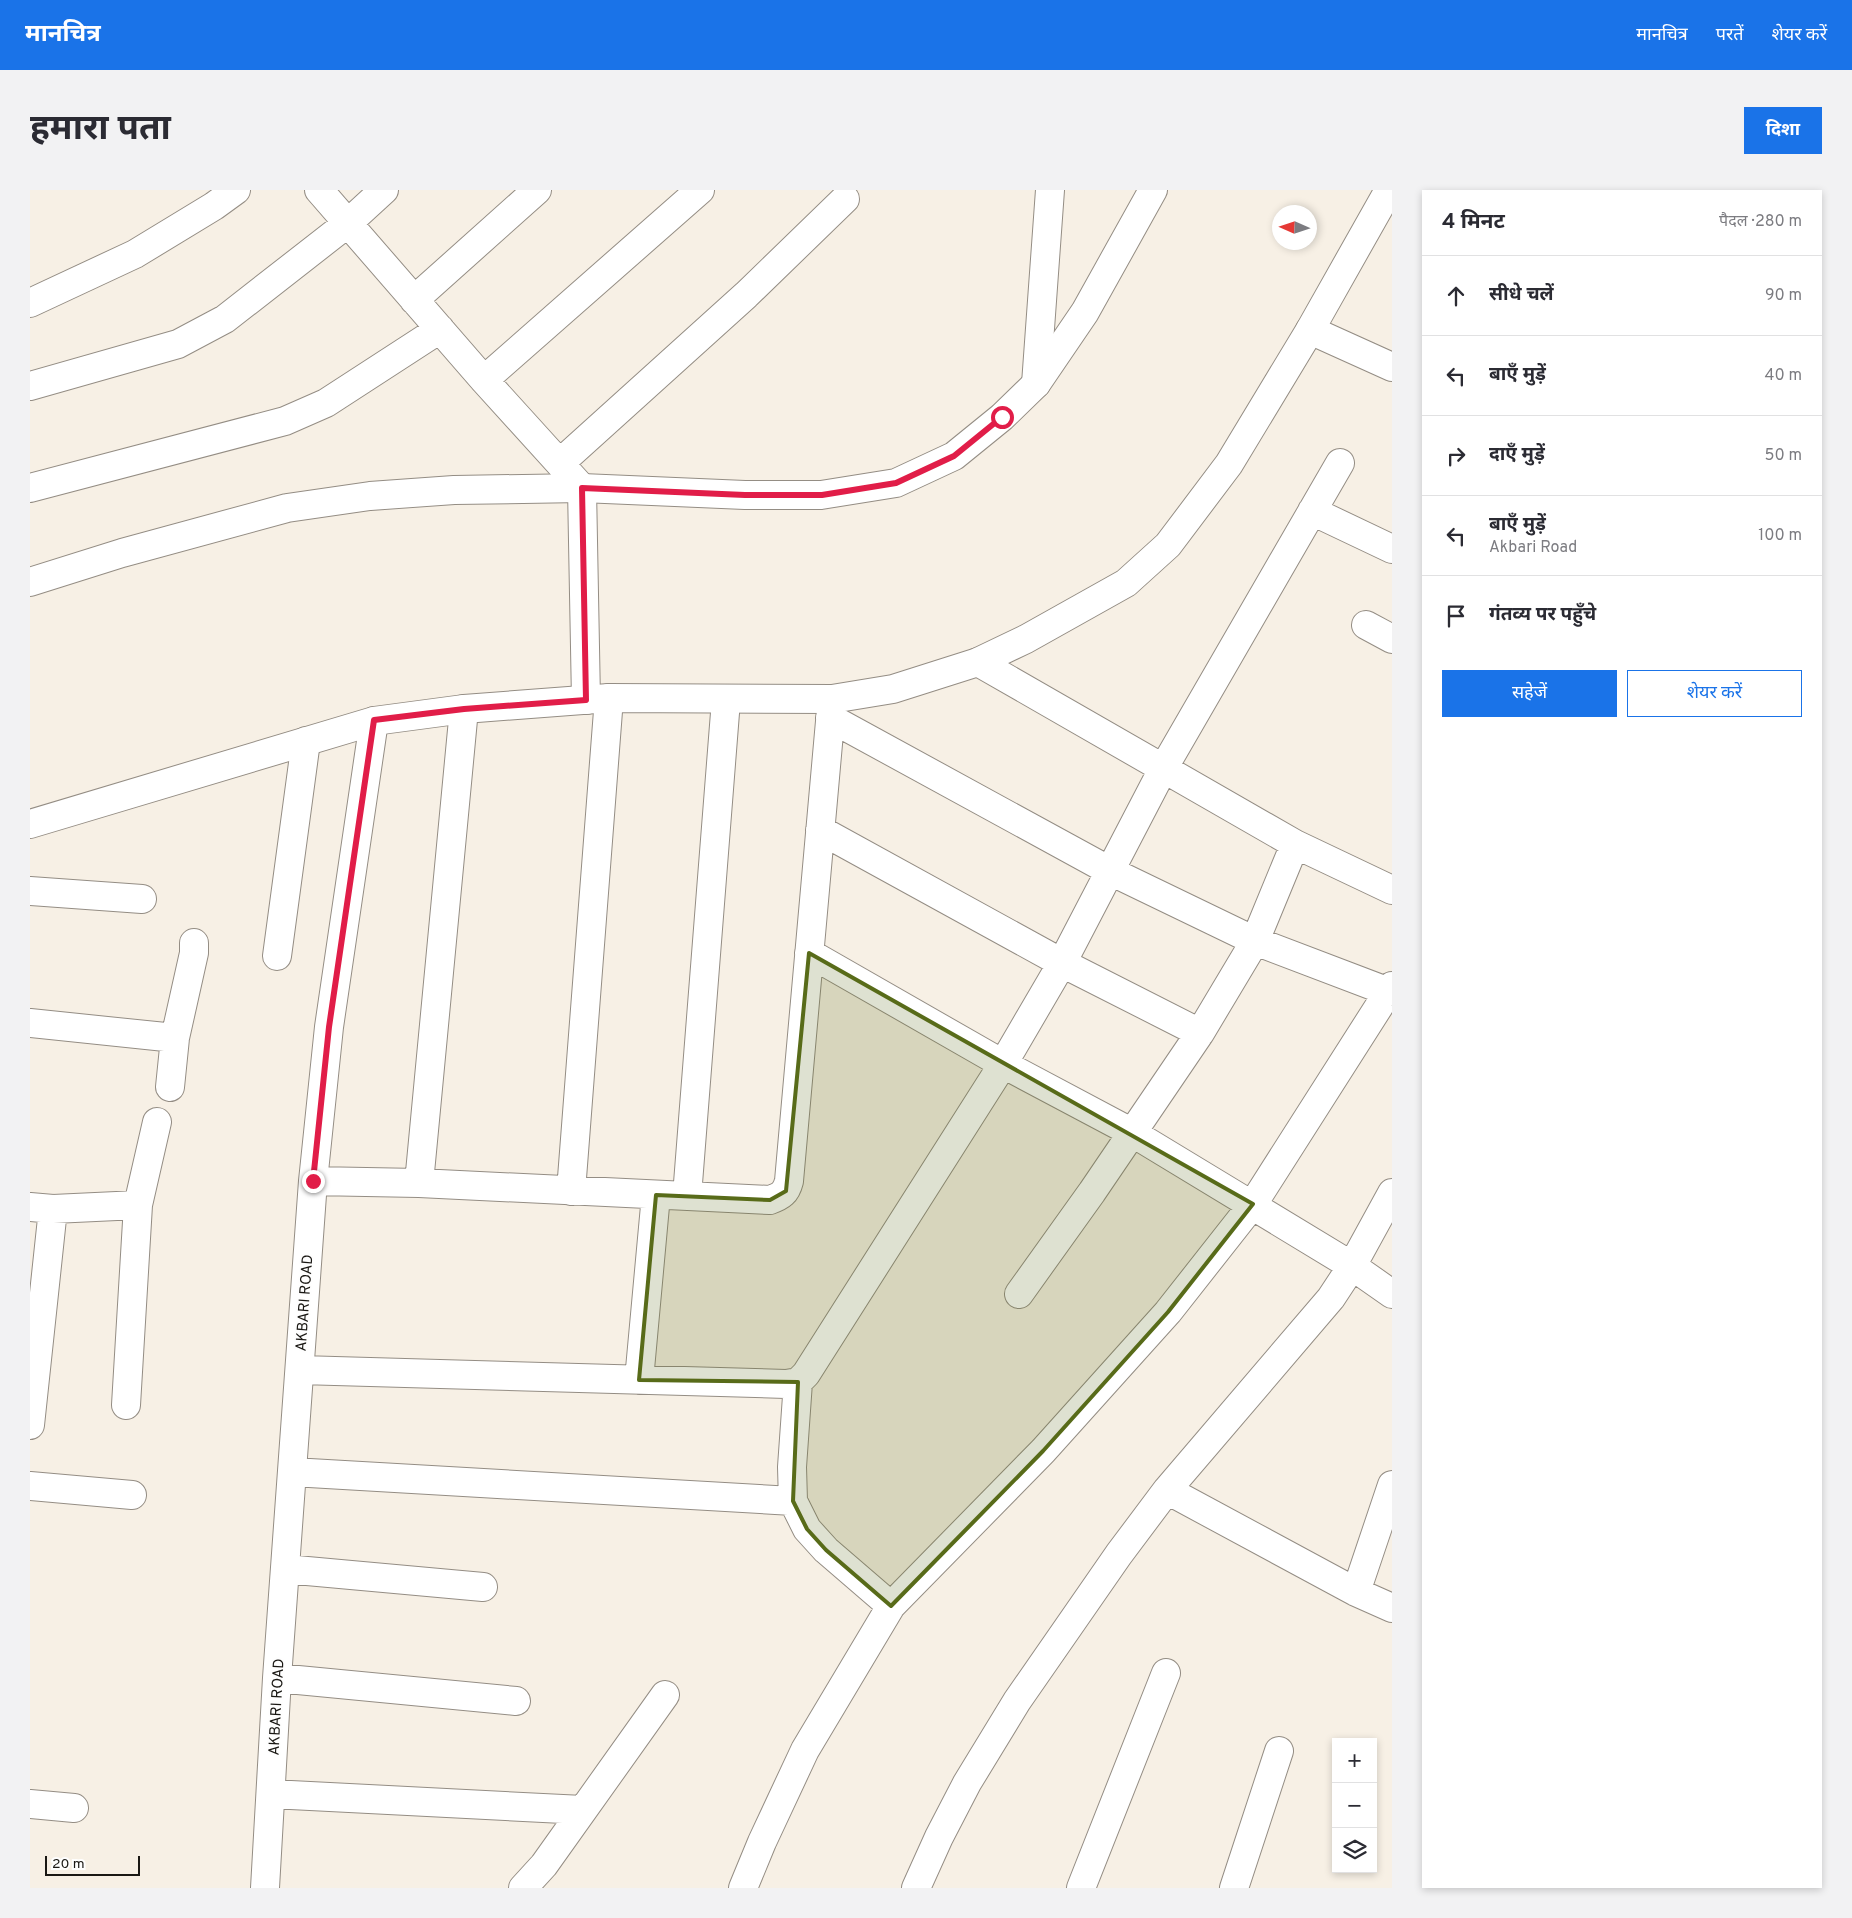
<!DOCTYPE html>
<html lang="hi">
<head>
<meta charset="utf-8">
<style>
  :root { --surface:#fff; --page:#f2f2f3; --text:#2b2b33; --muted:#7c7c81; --line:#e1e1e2; --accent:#1a73e8 }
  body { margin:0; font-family:Overpass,"Noto Sans Devanagari",sans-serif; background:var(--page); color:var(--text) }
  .controls { position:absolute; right:15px; bottom:15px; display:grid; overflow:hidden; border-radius:0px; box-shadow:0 2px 8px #0003 }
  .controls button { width:45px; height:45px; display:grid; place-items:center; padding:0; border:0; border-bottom:1px solid var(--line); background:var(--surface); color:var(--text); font:25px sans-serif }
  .compass { position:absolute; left:1242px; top:15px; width:45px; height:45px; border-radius:50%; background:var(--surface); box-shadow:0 2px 8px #0003; rotate:273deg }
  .scale { position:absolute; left:15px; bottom:12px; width:95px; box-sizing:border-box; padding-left:5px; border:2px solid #1a1814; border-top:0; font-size:14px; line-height:18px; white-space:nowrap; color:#1a1814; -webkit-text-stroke:4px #fefefe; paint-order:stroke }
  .stop { position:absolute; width:15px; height:15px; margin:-11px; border:4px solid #e11d48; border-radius:50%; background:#fff }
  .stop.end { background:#e11d48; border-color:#fff; box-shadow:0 1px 5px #0008 }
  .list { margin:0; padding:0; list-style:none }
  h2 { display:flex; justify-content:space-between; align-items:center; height:65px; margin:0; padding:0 20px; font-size:21px }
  h2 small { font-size:16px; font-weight:400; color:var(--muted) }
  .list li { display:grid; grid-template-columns:32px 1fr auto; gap:15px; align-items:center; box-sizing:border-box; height:80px; padding:0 20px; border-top:1px solid var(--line) }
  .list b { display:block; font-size:19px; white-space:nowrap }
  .list p { margin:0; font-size:16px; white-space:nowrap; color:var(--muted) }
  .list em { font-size:16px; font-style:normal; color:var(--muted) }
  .actions { display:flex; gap:10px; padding:15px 20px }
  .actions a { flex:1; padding:11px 0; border:1px solid var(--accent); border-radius:0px; text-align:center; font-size:18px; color:var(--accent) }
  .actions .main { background:var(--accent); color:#fff }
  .icon { flex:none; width:28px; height:28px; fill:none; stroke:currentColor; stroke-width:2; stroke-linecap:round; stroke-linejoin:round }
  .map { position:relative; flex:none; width:1362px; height:1698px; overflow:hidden; border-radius:0px }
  header { display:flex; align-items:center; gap:30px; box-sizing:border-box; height:70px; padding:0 25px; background:var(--accent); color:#fff }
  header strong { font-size:24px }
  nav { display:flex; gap:28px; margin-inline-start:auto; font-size:18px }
  .intro { display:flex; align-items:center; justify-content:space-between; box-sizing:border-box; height:120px; padding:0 30px }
  h1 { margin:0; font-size:35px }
  .button { padding:12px 22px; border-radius:0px; background:var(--accent); color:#fff; font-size:18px; font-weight:700 }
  main { display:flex; gap:30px; padding:0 30px }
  aside { flex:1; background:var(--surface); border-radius:0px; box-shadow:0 2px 8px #0003 }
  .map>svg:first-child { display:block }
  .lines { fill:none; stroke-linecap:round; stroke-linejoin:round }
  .street-casing { stroke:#948d84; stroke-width:30 }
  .secondary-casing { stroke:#948d84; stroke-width:30 }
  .street { stroke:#fff; stroke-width:28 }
  .secondary { stroke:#fff; stroke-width:28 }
  .route { stroke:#e11d48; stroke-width:6 }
  .marked { fill:#586b19; fill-opacity:0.2; stroke:#586b19; stroke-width:4; stroke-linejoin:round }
  .labels { text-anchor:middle; stroke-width:4.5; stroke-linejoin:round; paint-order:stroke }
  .street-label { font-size:15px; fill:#1a1814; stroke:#fefefe }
</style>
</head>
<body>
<header>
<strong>मानचित्र</strong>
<nav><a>मानचित्र</a><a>परतें</a><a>शेयर करें</a></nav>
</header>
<div class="intro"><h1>हमारा पता</h1><a class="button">दिशा</a></div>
<main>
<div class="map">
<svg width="1362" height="1698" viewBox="0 0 1362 1698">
  <rect width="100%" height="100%" fill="#f7f0e5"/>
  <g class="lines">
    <defs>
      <path id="street" d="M289 0 454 190 552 298 556 510
        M384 110 507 0
        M0 113 105 64 184 16 206 0
        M1280 140 1362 177
        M454 190 670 0
        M1006 194 1020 0
        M0 196 148 154 195 129 318 33 354 0
        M530 273 716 105 815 9
        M0 298 255 231 296 213 410 139
        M1282 321 1362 359
        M1336 435 1362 449
        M948 472 1265 654 1362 700
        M800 528 1080 681 1225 751 1359 802
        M790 640 1032 773 1170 843
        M0 701 112 709
        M779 763 973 874 1101 942 1322 1076 1362 1104
        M247 766 276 551
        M0 833 145 848
        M140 897 145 848 164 763V753
        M283 991 389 993 740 1010C751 1006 756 1003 759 991L802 509
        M389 993 434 519
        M541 1001 579 508
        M657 1006 696 510
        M0 1017 23 1019 108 1015
        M989 1104 1062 1002 1170 843 1225 751 1265 654
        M270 1180 756 1194 768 1192 776 1184 973 874 1032 773 1133 579 1310 273
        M609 1190 626 1005
        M768 1192 762 1277 763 1311 777 1339 796 1360 861 1416
        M96 1215 108 1015 127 932
        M0 1235 23 1019
        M262 1282 763 1311
        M0 1296 102 1305
        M1137 1300 1326 1402 1362 1418
        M255 1379 453 1397
        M1326 1402 1362 1295
        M247 1488 486 1511
        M241 1604 553 1620
        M0 1614 44 1618
        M235 1698 247 1488 283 991 299 837 344 531
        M493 1698 514 1675 635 1505
        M713 1698 732 1652 775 1560 861 1416 1013 1261 1138 1122 1223 1014 1362 796
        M886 1698 909 1647 937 1593 987 1511 1089 1364 1137 1300 1301 1108 1322 1076 1362 1003
        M1051 1698 1136 1483
        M1204 1698 1249 1561"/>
      <path id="secondary" d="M0 392 92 363 257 318 340 306 424 300 552 298 715 305H791L866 293 924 266 972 227 1006 194 1055 122 1123 0
        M0 634 344 531 434 519 579 508 802 509 863 499 948 472 996 449 1096 393 1138 355 1199 274 1280 140 1359 0"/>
    </defs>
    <!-- street casing -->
    <use href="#street" class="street-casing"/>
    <!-- secondary casing -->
    <use href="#secondary" class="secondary-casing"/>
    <!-- street -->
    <use href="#street" class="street"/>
    <!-- secondary -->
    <use href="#secondary" class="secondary"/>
  </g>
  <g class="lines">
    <!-- route -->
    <path class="route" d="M283 991 299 837 344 530 434 519 556 510 552 298 715 305H792L866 293 924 266 972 227"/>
  </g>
  <!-- marked area -->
  <path class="marked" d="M779 763 1223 1014 1138 1122 1013 1261 861 1416 796 1360 777 1339 763 1311 768 1192 609 1190 626 1005 740 1010 756 1001Z"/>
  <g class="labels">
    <!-- street labels -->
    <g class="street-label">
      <text transform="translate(274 1113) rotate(-86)" y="5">AKBARI ROAD</text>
      <text transform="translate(246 1517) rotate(-87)" y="5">AKBARI ROAD</text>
    </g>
  </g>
</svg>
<div class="controls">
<button>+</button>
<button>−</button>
<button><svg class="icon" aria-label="layers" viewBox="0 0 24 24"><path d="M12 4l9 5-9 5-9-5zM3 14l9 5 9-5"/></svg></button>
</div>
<svg class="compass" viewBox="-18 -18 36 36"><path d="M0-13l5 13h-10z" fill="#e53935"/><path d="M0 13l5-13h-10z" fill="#7c7c81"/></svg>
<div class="scale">20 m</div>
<div class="stop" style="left:972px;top:227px"></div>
<div class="stop end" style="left:283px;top:991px"></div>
</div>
<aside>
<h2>4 मिनट<small>पैदल · 280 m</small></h2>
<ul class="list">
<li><svg class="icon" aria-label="ahead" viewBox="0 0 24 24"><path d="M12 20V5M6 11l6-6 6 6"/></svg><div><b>सीधे चलें</b></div><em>90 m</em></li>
<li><svg class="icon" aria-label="left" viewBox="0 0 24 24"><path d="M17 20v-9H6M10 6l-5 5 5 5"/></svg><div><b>बाएँ मुड़ें</b></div><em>40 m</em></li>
<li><svg class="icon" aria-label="right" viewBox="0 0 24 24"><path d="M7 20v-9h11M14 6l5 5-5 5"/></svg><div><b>दाएँ मुड़ें</b></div><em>50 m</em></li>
<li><svg class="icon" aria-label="left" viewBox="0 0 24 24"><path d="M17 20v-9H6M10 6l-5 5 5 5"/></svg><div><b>बाएँ मुड़ें</b><p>Akbari Road</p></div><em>100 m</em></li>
<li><svg class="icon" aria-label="arrive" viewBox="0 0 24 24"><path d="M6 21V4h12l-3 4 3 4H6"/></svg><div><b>गंतव्य पर पहुँचे</b></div></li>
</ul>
<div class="actions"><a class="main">सहेजें</a><a>शेयर करें</a></div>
</aside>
</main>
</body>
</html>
